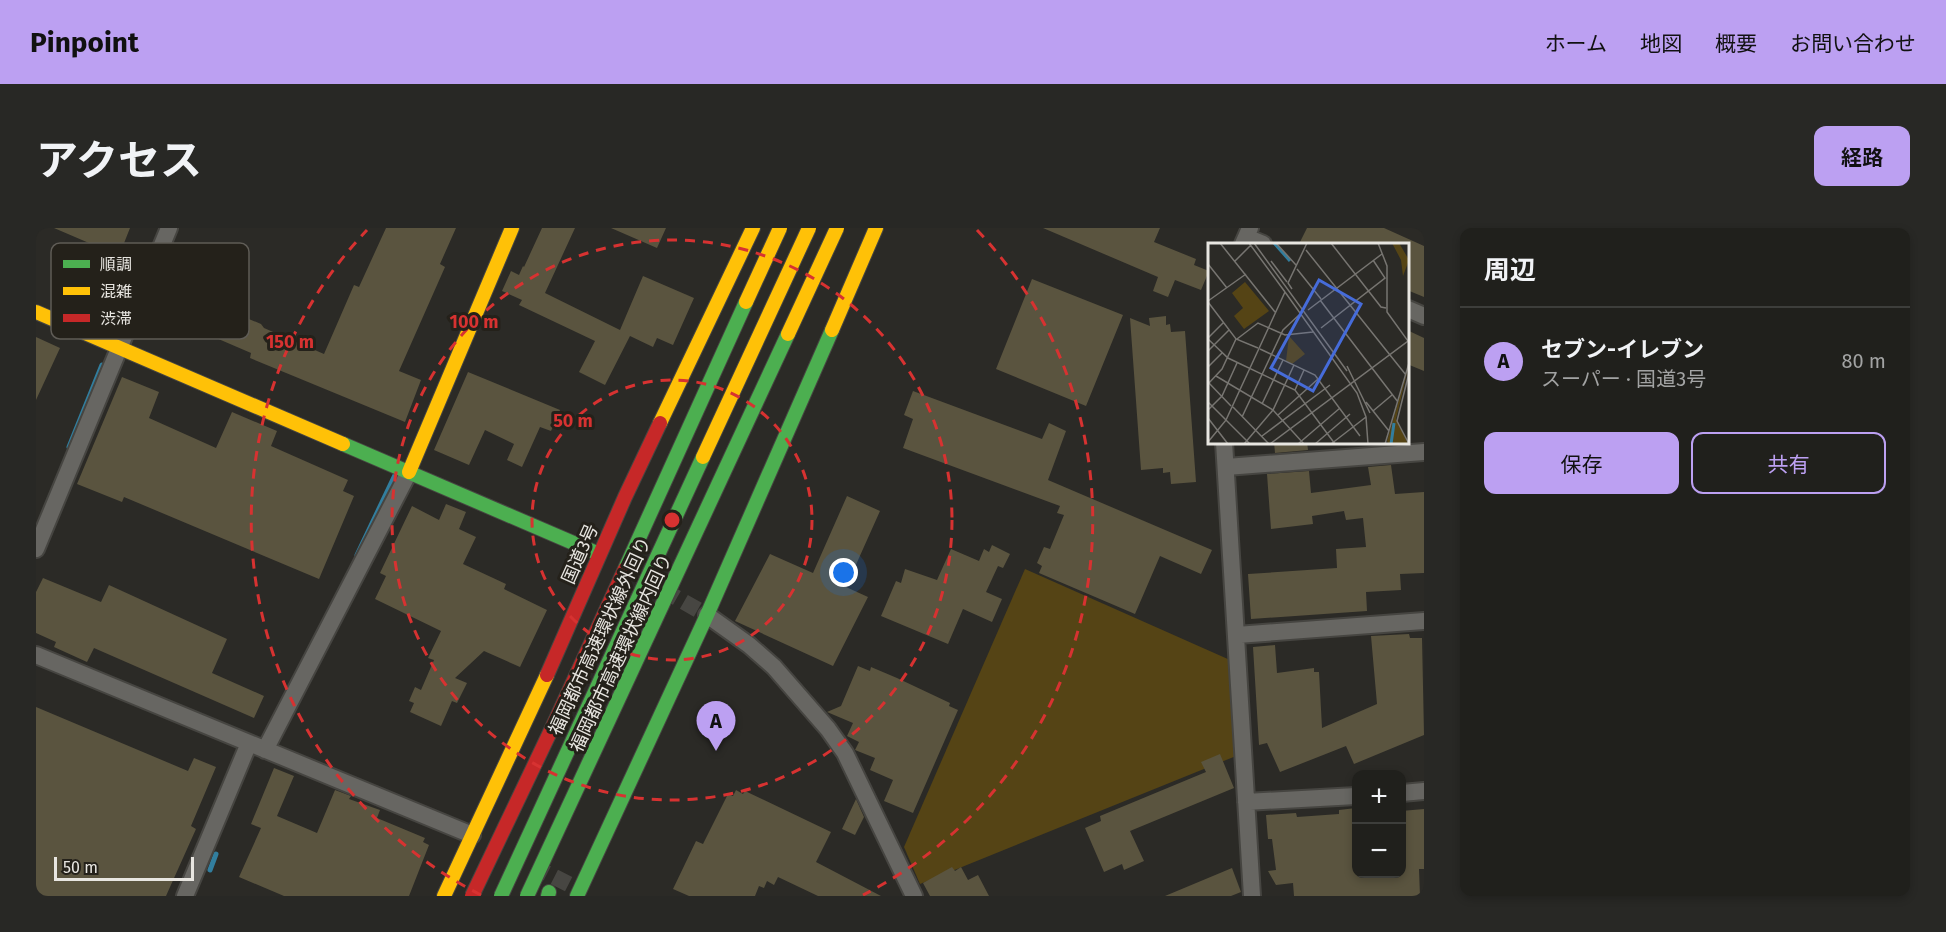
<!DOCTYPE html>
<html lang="ja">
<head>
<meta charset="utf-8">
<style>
  :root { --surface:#20201c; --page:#282825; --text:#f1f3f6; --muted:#a2a3a3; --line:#3d3e3b; --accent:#bca0f2 }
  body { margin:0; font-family:"Fira Sans","Noto Sans JP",sans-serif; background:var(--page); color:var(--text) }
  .controls { position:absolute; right:18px; bottom:18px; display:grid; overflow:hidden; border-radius:12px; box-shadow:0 3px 9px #0003 }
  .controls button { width:54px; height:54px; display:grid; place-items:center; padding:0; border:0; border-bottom:2px solid var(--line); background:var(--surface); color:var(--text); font:30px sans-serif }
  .scale { position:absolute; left:18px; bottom:15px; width:140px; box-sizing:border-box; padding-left:6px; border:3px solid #e8e6e1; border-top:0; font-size:16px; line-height:21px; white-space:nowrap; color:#e8e6e1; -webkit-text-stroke:4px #24211a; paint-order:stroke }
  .you { position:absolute; left:808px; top:345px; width:21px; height:21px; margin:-15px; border:4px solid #fff; border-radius:50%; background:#1a73e8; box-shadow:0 0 0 9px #1a73e833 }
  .badge { display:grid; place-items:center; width:39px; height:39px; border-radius:50%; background:var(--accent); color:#111; font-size:20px; font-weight:700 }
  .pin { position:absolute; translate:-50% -50px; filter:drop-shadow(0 2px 3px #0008) }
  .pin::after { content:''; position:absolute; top:32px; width:21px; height:18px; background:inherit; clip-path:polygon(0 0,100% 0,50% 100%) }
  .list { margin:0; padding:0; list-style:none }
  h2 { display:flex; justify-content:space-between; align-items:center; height:78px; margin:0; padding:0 24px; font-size:26px }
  h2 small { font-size:20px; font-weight:400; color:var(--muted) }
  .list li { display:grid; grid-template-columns:39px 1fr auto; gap:18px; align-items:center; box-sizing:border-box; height:108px; padding:0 24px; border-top:2px solid var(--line) }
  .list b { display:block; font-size:22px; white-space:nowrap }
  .list p { margin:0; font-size:20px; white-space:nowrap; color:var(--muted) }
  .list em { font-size:20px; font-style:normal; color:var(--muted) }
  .actions { display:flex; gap:12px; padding:18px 24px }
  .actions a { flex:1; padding:14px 0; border:2px solid var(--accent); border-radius:12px; text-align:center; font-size:21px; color:var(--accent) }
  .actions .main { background:var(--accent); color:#111 }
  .map { position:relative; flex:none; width:1388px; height:668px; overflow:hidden; border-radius:12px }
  header { display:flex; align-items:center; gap:36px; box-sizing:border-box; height:84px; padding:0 30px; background:var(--accent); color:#111 }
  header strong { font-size:28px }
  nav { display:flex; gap:33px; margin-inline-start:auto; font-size:21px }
  .intro { display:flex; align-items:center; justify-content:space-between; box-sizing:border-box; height:144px; padding:0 36px }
  h1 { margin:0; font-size:42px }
  .button { padding:15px 27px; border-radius:12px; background:var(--accent); color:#111; font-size:21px; font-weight:700 }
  main { display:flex; gap:36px; padding:0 36px }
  aside { flex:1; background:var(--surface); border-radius:12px; box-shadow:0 3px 9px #0003 }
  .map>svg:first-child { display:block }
  .green { fill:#554415 }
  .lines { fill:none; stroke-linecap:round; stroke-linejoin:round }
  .stream { stroke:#327e9e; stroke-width:5 }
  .building { fill:#5a543f }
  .street-tunnel { stroke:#474642; stroke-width:16; stroke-dasharray:16 8; stroke-linecap:butt }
  .street-casing { stroke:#464541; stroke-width:20 }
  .fast-casing { stroke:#464541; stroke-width:16 }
  .slow-casing { stroke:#464541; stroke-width:16 }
  .jam-casing { stroke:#464541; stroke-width:16 }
  .street { stroke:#676662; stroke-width:16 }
  .fast { stroke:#4caf50; stroke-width:14 }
  .slow { stroke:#ffc107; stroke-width:14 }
  .jam { stroke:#c62828; stroke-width:14 }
  .fast-bridge-casing { stroke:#464541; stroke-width:16; stroke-linecap:butt }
  .slow-bridge-casing { stroke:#464541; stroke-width:16; stroke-linecap:butt }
  .jam-bridge-casing { stroke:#464541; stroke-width:16; stroke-linecap:butt }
  .fast-bridge { stroke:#4caf50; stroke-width:14 }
  .slow-bridge { stroke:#ffc107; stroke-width:14 }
  .jam-bridge { stroke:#c62828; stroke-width:14 }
  .ring { fill:none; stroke:#d73231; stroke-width:3; stroke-dasharray:10 8 }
  .labels { text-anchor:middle; stroke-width:6; stroke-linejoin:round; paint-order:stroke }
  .street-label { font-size:18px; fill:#e8e6e1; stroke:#24211a }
  .inset-river { fill:none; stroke:#327e9e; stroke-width:3 }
  .inset-road { fill:none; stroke:#777571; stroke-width:1.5 }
  .view { fill:#466cda; fill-opacity:0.15; stroke:#466cda; stroke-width:3 }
  .inset-edge { fill:none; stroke:#e8e6e1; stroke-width:3 }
  .key { fill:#24211a; stroke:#5f5c56; stroke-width:1.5 }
  .key-label { font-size:16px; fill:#e8e6e1 }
  .centre { fill:#d73231; stroke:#24211a; stroke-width:3 }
  .ring-label { font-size:18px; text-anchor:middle; font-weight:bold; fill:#d73231; stroke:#24211a; stroke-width:6; stroke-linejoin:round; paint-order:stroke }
</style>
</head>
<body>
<header>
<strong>Pinpoint</strong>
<nav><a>ホーム</a><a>地図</a><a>概要</a><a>お問い合わせ</a></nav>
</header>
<div class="intro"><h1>アクセス</h1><a class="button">経路</a></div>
<main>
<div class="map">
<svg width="1388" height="668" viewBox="0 0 1388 668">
  <rect width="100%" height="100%" fill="#2b2a26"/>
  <!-- green -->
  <path class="green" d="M989 341 1194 432 1200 528 884 656 868 619Z"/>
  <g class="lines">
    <!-- stream -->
    <path class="stream" d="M33 219 66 137
      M321 327 359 247
      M174 642 180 626"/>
  </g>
  <!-- building -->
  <path class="building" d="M18 0H94L77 43 62 36 42 79 29 74 53 15Z
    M350 0H420L404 36 409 39 363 143 385 152 369 194 214 130 215 125 122 85 124 66 133 58 225 96 228 100 288 126 318 57 323 59Z
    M506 0H539L509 65 584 102 607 48 658 70 637 117 621 110 617 119 594 108 569 157 543 144 559 113 483 77 486 72 466 63 475 43 483 47 487 38 488 39Z
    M575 0H630L621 20Z
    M1007 0H1124L1118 14 1160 31 1158 37 1173 43 1165 62 1139 52 1132 69 1117 63 1122 49Z
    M1271 0H1348L1388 18V69L1371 62V16H1263Z
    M996 51 1087 87 1050 178 960 141Z
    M1130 88V97L1134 96 1135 104 1149 103 1160 254 1135 256 1134 244 1127 245V240L1105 242 1094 90 1114 98 1113 90Z
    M1371 102 1388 110V143L1371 136Z
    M0 109 24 120 0 172Z
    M432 144 524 182 515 203 504 199 486 239 471 232 478 216 449 202 433 237 398 222Z
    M86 149 123 164 113 190 180 220 196 184 241 203 235 218 312 252 307 263 318 268 283 351 88 269 86 274 41 256Z
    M877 163 1006 211 1013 195 1030 203 1012 252 1176 322 1165 346 1124 328 1099 386 1003 345 1006 338 1001 335 1008 319 1014 321 1028 287 1021 285 1024 278 867 220 877 191 868 187Z
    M1238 214H1271L1272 222 1239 225Z
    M1355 237 1359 266 1388 264V345L1364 346 1365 362 1330 364 1331 383 1215 391 1212 346 1301 340 1300 321 1330 319 1327 290 1310 292 1308 283 1276 288 1277 296 1235 301 1231 246 1273 243 1275 265 1335 257 1332 239Z
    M811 268 844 283 810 359 832 369 797 438 699 393 734 326 777 345Z
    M410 276 430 284 423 301 440 309 427 336 470 356 468 361 511 382 484 439 448 423 419 450 431 455 421 475 416 473 405 498 374 484 378 475 373 473 379 459 385 462 398 432 392 430 405 403 339 371 350 348 344 345 376 278 403 292Z
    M956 317 974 326 967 340 962 338 950 364 966 371 956 394 927 381 912 416 845 388 860 353 865 355 869 341 901 352 915 321 943 333 948 321 953 324Z
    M7 350 65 374 73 357 191 411 176 445 228 468 218 490 58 420 51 434 18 419 20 414 0 405V364Z
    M1373 406 1374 410H1386L1388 507 1318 536 1310 518 1244 544 1231 515 1223 517 1217 419 1239 417 1241 445 1278 440V444H1283L1286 500 1341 476 1335 408Z
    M822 438 834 443 835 439 861 450 914 475 913 478 922 482 877 585 848 573 857 552 834 542 839 530 819 522 823 514 811 508 817 495 791 484 805 478Z
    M0 479 152 543 158 530 180 539 155 598 160 601 130 668H0Z
    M1184 526 1198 560 1094 603 1108 633 1088 642 1086 636 1068 644 1049 600 1065 593 1064 588 1170 544 1165 534Z
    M238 540 258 548 241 588 281 605 299 562 315 568 313 571 344 582 341 590 389 610 387 614 393 617 373 668H248L203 649 225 600 215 596Z
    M700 562 707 566 709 563 795 604 780 634 845 668H782L742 649 738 657 731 653 728 660 723 658 719 668H653L637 661 660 613 667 616 692 566 697 568Z
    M820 571 828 589 819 607 806 601Z
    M1320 580V645H1365V583L1388 581V641H1383L1384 668H1258L1257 655 1240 657 1232 643 1240 642 1236 611H1232L1230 587 1260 585 1261 589 1303 586V582Z
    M916 639 919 643 925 639 932 652 942 647 953 668H894L887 655Z
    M1196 640 1205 664 1195 668H1129Z"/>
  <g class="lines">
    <!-- street-tunnel -->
    <path class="street-tunnel" d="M627 362 671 387
      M497 638 544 662"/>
    <defs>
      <path id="street" d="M1210 9 1227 16
        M1207 16 1214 0
        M1372 81 1388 88
        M1188 214 1216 668
        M1190 239 1388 224
        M0 321 133 0
        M671 387 713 417 738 439 792 501 809 525 878 668
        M1201 407 1388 393
        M0 427 436 607
        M229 522 373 244
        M1366 565 1388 563
        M1210 574 1320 568
        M149 668 213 515"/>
      <path id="fast" d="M307 216 563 326
        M512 668 513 664
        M541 668 671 387 796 102"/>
      <path id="slow" d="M0 84 307 216
        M796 102 840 0
        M624 195 717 0
        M373 244 476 0
        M408 668 511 447"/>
      <path id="jam" d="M511 447 589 269 624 195"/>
    </defs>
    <!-- street casing -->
    <use href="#street" class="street-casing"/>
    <!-- fast casing -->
    <use href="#fast" class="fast-casing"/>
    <!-- slow casing -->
    <use href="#slow" class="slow-casing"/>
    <!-- jam casing -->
    <use href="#jam" class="jam-casing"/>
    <!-- street -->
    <use href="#street" class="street"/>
    <!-- fast -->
    <use href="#fast" class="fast"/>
    <!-- slow -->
    <use href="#slow" class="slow"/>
    <!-- jam -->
    <use href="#jam" class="jam"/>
    <defs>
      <path id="fast-bridge" d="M589 341 710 74
        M465 668 667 229
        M491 668 752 106"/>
      <path id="slow-bridge" d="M710 74 744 0
        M752 106 801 0
        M667 229 773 0"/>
      <path id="jam-bridge" d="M436 668 517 498 589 341"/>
    </defs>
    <!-- fast-bridge casing -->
    <use href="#fast-bridge" class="fast-bridge-casing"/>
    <!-- slow-bridge casing -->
    <use href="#slow-bridge" class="slow-bridge-casing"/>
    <!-- jam-bridge casing -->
    <use href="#jam-bridge" class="jam-bridge-casing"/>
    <!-- fast-bridge -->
    <use href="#fast-bridge" class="fast-bridge"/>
    <!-- slow-bridge -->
    <use href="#slow-bridge" class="slow-bridge"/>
    <!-- jam-bridge -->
    <use href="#jam-bridge" class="jam-bridge"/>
  </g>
  <!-- distance rings -->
  <g class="ring">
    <circle cx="636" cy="292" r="140"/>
    <circle cx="636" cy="292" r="280"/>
    <path d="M445 667A421 421 0 0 1 331 2M941 2A421 421 0 0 1 827 667"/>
  </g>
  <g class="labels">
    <!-- street labels -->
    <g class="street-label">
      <text transform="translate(544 326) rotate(-66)" y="6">国道3号</text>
      <text transform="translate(564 408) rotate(-65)" y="6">福岡都市高速環状線外回り</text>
      <text transform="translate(585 425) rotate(-65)" y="6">福岡都市高速環状線内回り</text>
    </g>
  </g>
  <!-- overview -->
  <g transform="translate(1172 15)">
    <rect width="201" height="201" fill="#2b2a26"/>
    <path d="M184 0H191L201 17 195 33 193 17ZM37 39 61 68 36 86 26 73 35 65 24 50ZM81 93 97 111 84 121 78 118ZM201 122 188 176 200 201H181L179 198Z" fill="#554415"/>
    <path class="inset-river" d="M66 0 82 18M183 201 186 180"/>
    <path class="inset-road" d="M12 0 67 69M41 0 77 49M46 0 139 128M68 0 88 22M123 0 173 64 178 65M98 7 198 132M27 18 43 2M63 18 79 39M0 21 19 45M89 26 113 56M84 46 80 40 99 0M112 57 190 159M0 58 38 31M0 59 28 96 50 105M100 67 174 11M113 85 177 35 165 17M0 95 16 79M0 96 20 115 87 147 127 201M29 96 50 80 77 92 105 89M52 106 107 132 152 193M0 108 21 87M139 123 162 170M0 124 14 110M8 133 65 167 96 201M0 139 23 163M0 141 14 126 28 96M87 147 96 127M0 159 18 177M158 159 181 188M54 161 75 117M25 164 61 201M0 167 14 153 29 120M165 168 184 152M70 172 110 136M34 174 75 87 91 72M0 175 20 201M18 177 77 49 149 150 158 174 160 201M54 193 122 142M0 199 18 177 42 201M36 201 65 167 86 122M62 201 200 98 179 69V23L170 0M90 201 132 165M107 201 142 171M123 201 158 174M177 201 201 120M201 201 189 178 201 130"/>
    <path class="view" d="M111 37 153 61 105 148 63 125Z"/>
    <rect width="201" height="201" class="inset-edge"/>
  </g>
  <!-- legend -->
  <rect x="15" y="15" width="198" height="96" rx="9" class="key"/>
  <rect x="27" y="32" width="27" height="8" fill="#4caf50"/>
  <rect x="27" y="59" width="27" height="8" fill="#ffc107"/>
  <rect x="27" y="86" width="27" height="8" fill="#c62828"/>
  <g class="key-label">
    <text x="64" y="42">順調</text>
    <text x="64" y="69">混雑</text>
    <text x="64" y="96">渋滞</text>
  </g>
  <circle cx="636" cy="292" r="9" class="centre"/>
  <g class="ring-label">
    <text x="438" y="100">100 m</text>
    <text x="254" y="120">150 m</text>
    <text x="537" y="199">50 m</text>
  </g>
</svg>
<div class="controls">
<button>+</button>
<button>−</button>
</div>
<div class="scale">50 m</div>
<div class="you"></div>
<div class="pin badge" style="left:680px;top:523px">A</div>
</div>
<aside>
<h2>周辺<small></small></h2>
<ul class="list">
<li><span class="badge">A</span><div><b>セブン-イレブン</b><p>スーパー · 国道3号</p></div><em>80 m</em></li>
</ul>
<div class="actions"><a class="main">保存</a><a>共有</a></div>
</aside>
</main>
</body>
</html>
